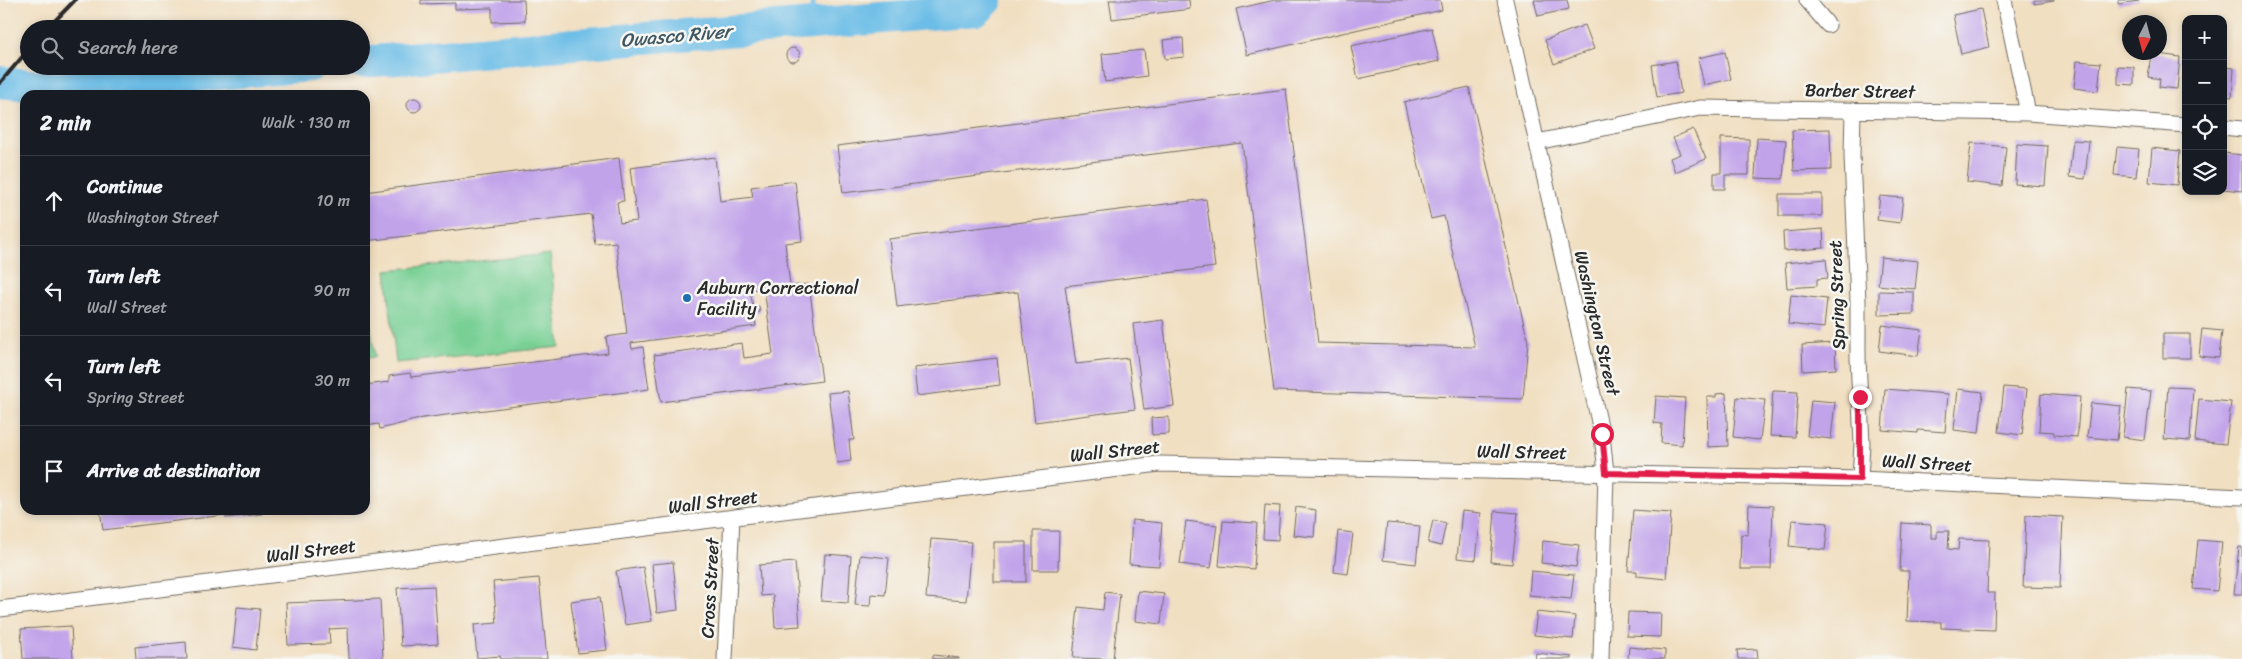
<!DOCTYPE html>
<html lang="en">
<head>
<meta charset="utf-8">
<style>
  :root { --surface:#171b24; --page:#20242c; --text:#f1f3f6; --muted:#9ea1a6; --line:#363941 }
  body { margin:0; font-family:Sriracha,sans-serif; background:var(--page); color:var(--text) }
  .controls { position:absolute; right:15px; top:15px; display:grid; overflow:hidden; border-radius:10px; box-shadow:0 2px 8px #0003 }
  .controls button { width:45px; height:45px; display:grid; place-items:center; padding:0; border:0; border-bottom:1px solid var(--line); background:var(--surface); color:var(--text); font:25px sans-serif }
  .compass { position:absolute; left:2122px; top:15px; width:45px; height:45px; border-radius:50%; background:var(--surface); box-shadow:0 2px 8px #0003; rotate:186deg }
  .stop { position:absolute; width:15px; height:15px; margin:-11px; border:4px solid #e11d48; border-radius:50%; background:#fff }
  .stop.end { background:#e11d48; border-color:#fff; box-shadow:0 1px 5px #0008 }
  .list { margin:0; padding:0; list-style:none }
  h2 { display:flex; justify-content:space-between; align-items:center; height:65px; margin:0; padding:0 20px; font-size:21px }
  h2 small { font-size:16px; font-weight:400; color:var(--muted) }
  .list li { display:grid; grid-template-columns:32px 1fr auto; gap:15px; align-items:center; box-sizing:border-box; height:90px; padding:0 20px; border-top:1px solid var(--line) }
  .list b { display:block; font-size:19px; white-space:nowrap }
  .list p { margin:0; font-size:16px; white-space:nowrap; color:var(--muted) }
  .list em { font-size:16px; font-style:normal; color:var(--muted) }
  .icon { flex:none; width:28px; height:28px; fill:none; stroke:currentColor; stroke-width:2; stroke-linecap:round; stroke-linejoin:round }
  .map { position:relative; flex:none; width:2242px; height:659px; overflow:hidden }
  .search { position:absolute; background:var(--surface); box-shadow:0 2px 8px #0003; left:20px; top:20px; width:350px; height:55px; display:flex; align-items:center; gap:12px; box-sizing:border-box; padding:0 18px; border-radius:28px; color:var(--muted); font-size:19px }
  .panel { position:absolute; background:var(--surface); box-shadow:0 2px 8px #0003; left:20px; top:90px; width:350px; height:425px; border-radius:15px }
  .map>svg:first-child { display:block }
  .grass { fill:#79d095; stroke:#527e60 }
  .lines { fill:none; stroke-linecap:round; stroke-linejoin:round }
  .stream { stroke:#6cbde7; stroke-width:5.5 }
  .river { stroke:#6cbde7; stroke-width:32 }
  .building { fill:#c1a3ea }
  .street-casing { stroke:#706a60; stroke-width:17 }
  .street { stroke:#fff; stroke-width:15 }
  .rail { stroke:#2b2b2b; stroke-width:4 }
  .route { stroke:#e11d48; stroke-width:6 }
  .poi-dot { fill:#1f6fb2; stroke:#f6f6f2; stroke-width:2 }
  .labels { text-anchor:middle; stroke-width:5; stroke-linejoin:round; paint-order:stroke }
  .street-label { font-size:18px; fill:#2b2b2b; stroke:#f6f6f2 }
  .poi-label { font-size:18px; fill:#2b2b2b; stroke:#f6f6f2; text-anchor:start }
  .water-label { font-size:19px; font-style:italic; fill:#3e5763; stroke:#f6f6f2 }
</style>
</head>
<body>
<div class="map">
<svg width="2242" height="659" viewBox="0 0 2242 659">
  <rect width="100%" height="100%" fill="#f6f6f2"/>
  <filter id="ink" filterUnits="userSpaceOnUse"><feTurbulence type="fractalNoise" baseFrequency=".02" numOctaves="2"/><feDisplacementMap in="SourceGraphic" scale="10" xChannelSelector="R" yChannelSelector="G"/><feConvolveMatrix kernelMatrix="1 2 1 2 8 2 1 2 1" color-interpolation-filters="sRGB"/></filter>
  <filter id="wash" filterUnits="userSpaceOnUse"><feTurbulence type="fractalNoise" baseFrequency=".0096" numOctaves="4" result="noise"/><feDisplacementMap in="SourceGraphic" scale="20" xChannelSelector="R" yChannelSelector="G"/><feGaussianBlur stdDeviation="1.12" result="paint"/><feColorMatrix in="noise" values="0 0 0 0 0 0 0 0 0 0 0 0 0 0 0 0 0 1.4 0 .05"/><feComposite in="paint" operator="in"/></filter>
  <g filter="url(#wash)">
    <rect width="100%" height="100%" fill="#f1dfc1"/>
    <!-- grass -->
    <path class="grass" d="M550 254 560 347 396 363 386 270Z
      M365 287 375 357 365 358Z"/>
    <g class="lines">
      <!-- stream -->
      <path class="stream" d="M811 24 813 0"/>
      <!-- river -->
      <path class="river" d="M361 62 977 10 987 0
        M0 82 55 88 310 66"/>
    </g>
    <g id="blocks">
      <!-- building -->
      <path class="building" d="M421 0H524L525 21 492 22V8L455 9V3L421 4Z
        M1109 0H1189L1190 9 1112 19Z
        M1275 0H1440L1442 10 1247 55 1236 9Z
        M1534 0H1567L1569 9 1538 16Z
        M2034 0H2054V1L2034 4Z
        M2118 0H2139V1L2118 4Z
        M1981 9 1989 47 1961 54 1953 15Z
        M1585 25 1594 49 1554 64 1545 40Z
        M1432 28 1439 61 1358 79 1351 46Z
        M1183 38 1184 57 1165 59 1163 40Z
        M786 55a7 7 0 1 1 14 0a7 7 0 1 1-14 0Z
        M1144 50 1147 76 1105 82 1102 54Z
        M1725 52 1731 79 1704 85 1698 58Z
        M2151 53 2180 57 2177 89 2159 87 2160 79 2148 77Z
        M1676 61 1681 93 1657 97 1652 65Z
        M2077 61 2101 63 2098 91 2074 88Z
        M2118 66 2134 67V85L2118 84Z
        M2223 67 2234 68 2232 97 2223 96Z
        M1469 87 1528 342 1523 399 1274 391 1242 143 843 193 837 146 1286 89 1318 343 1475 347 1444 216 1431 219 1404 102Z
        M407 105a7 7 0 1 1 14 0a7 7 0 1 1-14 0Z
        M1693 129 1706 159 1675 172 1670 158 1680 154 1673 138Z
        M1830 129 1831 170 1794 171 1792 130Z
        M1721 138 1749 139V175H1725V189H1714V173H1721Z
        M1757 138 1786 140 1783 179 1755 178Z
        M2073 140 2089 141 2085 179 2069 177Z
        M1971 143 2006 147 2002 186 1967 182Z
        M2017 144 2048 146 2045 186 2015 184Z
        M2117 147 2139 149 2136 177 2114 175Z
        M2152 148 2180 151 2177 185 2149 182Z
        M2224 153 2242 155V191L2223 189Z
        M715 157 720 201 753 197 751 187 795 181 802 241 785 243 790 286 809 284 822 381 661 402 654 355 742 343 744 358 773 354 764 288 750 290 753 307 759 306 760 312 754 313 756 326 631 343 632 349 643 347 649 389 423 418 380 429 379 424 365 426V385L389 382V376L410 373 411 377 608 353 606 337 627 334 616 242 595 244 591 214 365 241V192L619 158 624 201 617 202 620 223 637 221 630 168Z
        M1779 194H1822V216H1779Z
        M1880 196 1903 198 1900 223 1877 220Z
        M1206 199 1215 267 1065 286 1076 364 1128 358 1135 409 1035 422 1018 292 897 307 889 239Z
        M1823 229 1824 248 1784 251 1783 232Z
        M1881 257 1918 261 1915 289 1878 285Z
        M1826 259 1828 278 1817 279V286L1787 288 1785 263Z
        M1879 291 1914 292V314L1879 315Z
        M1791 295 1827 299 1824 328 1788 324Z
        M1163 320 1174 406 1144 410 1133 324Z
        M1882 325 1922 330 1918 356 1879 351Z
        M2202 329 2222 331 2219 358 2199 356Z
        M2163 334H2190V358H2163Z
        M1835 343 1836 369 1803 371 1802 345Z
        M997 358 1000 385 917 396 914 368Z
        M2004 387 2027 389 2022 435 1999 432Z
        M2168 387 2193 388 2190 441 2164 439Z
        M1885 389 1948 394 1945 432 1918 430V433L1882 430Z
        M1958 389 1983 392 1979 433 1954 430Z
        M2128 389 2151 391 2145 440 2123 437Z
        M848 391 854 440H849L851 461 837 463 828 393Z
        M1773 391 1798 392 1795 437 1770 436Z
        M1726 393 1728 446 1708 447 1707 397H1716V394Z
        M2041 394 2080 397 2077 437 2054 435V432L2039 431Z
        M1656 396 1685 398 1682 445 1661 443 1662 424 1654 423Z
        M1737 397 1765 400 1760 440 1733 437Z
        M2199 399 2231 402 2226 444 2195 441Z
        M1811 400 1835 402 1831 439 1807 436Z
        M2091 403 2121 406 2117 440 2087 437Z
        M1169 417V434L1152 435 1151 418Z
        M1265 505 1280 506 1278 540 1263 539Z
        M1749 505 1773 506 1771 569H1740L1741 534 1748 535Z
        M1296 507 1316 510 1314 537 1293 535Z
        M100 510H262V514L226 518 225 515 103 530Z
        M1633 510 1671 513 1666 579 1637 576V571H1628Z
        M1462 511 1481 513 1476 560 1457 558Z
        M1495 511 1518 513 1512 564 1491 562Z
        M2026 515 2063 517 2060 588 2023 587Z
        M1132 520 1162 523 1159 566 1129 564Z
        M1433 520 1446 523 1441 546 1428 543Z
        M1792 520 1828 523 1825 550 1789 546Z
        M1186 521 1217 525 1211 568 1180 564Z
        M1223 521 1257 523 1254 569 1219 566Z
        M1387 523 1420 526 1416 564 1383 560Z
        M1902 523 1931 525V538H1937V531H1949L1948 549 1958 550 1959 539 1989 540 1987 593H1995L1994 630 1941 628V622L1907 621 1909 571H1900Z
        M1033 531H1059L1058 570H1033Z
        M1338 531 1353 533 1348 574 1334 572Z
        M931 539 971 542 966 601 926 598Z
        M2198 540 2222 542 2217 591 2193 589Z
        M1543 541 1579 545 1576 567 1541 563Z
        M994 542H1026V582H994Z
        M2239 547H2242V594H2234Z
        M825 554 851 556 848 603 821 601Z
        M860 555 889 558 885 595 871 594 870 606 855 605Z
        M673 562 678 610 657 613 652 564Z
        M795 562 800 626 775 628 773 595 761 596 759 565Z
        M643 567 652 621 625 625 616 571Z
        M1531 571 1574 575 1571 599 1529 595Z
        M539 578 547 659H501L500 656 477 658 474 625 497 623 493 582Z
        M434 586 438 644 401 646 397 588Z
        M1138 591 1164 594 1161 624 1135 621Z
        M1105 592 1120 594 1113 659 1073 658 1078 607 1103 610Z
        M600 597 607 650 578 653 571 601Z
        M380 599 383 659H349L348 628 329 629 330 644 288 645 286 603Z
        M237 607 260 609 256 650 233 647Z
        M1537 612 1575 616 1573 639 1534 635Z
        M1628 612 1661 613 1660 637 1627 636Z
        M71 626 73 659H23L21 629Z
        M186 642 187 659H136L135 647Z
        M1629 647 1665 650V659H1628Z
        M1757 649 1758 659H1738L1737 650Z
        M1536 653 1572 657V659H1535Z
        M933 655 959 658V659H933Z"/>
    </g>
  </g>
  <g filter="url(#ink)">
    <use href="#blocks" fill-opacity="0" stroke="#706a60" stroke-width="1"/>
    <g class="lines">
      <defs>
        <path id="street" d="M1505 0 1602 435 1606 473 1601 659
          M1807 0 1828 25
          M2004 0 2028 113
          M1853 110 1852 156 1858 302V358L1862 444 1860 479
          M2223 127 2242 129
          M1537 142 1700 108 2028 113 2186 125
          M0 609 1159 464 1860 479 2242 497
          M725 659 732 518"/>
      </defs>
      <!-- street casing -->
      <use href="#street" class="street-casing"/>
      <!-- street -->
      <use href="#street" class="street"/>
      <!-- rail -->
      <path class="rail" d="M47 29 75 0
        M0 83 29 49"/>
    </g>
  </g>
  <g class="lines" filter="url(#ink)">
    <!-- route -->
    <path class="route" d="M1602 434 1606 473 1860 479V397"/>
  </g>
  <!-- markers -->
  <circle class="poi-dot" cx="687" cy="298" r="5"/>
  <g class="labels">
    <!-- street labels -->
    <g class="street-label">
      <text transform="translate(1860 91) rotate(1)" y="6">Barber Street</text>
      <text transform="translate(1837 295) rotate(-92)" y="6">Spring Street</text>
      <text transform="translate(1597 323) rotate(77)" y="6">Washington Street</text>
      <text transform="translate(1115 451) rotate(-6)" y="6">Wall Street</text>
      <text transform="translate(1522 452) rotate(1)" y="6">Wall Street</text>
      <text transform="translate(1927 463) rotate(3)" y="6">Wall Street</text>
      <text transform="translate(713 502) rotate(-7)" y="6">Wall Street</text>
      <text transform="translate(311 551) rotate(-7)" y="6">Wall Street</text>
      <text transform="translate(710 588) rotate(-87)" y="6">Cross Street</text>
    </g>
    <!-- poi labels -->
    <g class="poi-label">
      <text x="697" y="294">Auburn Correctional<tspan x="697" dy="21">Facility</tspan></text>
    </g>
    <!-- water labels -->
    <g class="water-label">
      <text transform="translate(676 35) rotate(-5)" y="7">Owasco River</text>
    </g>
  </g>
</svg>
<div class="controls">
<button>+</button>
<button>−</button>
<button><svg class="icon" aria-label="locate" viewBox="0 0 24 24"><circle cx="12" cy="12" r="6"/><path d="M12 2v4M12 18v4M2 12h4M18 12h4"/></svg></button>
<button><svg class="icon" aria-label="layers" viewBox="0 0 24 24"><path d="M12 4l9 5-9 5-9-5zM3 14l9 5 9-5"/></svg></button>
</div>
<svg class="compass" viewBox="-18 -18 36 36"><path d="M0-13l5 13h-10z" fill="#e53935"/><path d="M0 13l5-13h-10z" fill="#9ea1a6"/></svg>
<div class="stop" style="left:1602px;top:434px"></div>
<div class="stop end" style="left:1860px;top:397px"></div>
<div class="search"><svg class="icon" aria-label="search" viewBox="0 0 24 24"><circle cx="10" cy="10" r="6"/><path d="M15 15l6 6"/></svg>Search here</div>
<section class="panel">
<h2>2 min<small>Walk · 130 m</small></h2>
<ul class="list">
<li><svg class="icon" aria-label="ahead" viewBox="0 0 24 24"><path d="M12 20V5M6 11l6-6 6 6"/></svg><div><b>Continue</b><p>Washington Street</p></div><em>10 m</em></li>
<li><svg class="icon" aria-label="left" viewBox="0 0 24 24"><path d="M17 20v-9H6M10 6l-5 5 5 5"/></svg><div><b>Turn left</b><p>Wall Street</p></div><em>90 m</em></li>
<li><svg class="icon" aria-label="left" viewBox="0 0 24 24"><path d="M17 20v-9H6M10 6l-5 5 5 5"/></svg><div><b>Turn left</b><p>Spring Street</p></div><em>30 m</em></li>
<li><svg class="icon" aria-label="arrive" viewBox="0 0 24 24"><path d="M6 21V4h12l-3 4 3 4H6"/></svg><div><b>Arrive at destination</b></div></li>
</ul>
</section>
</div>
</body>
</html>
